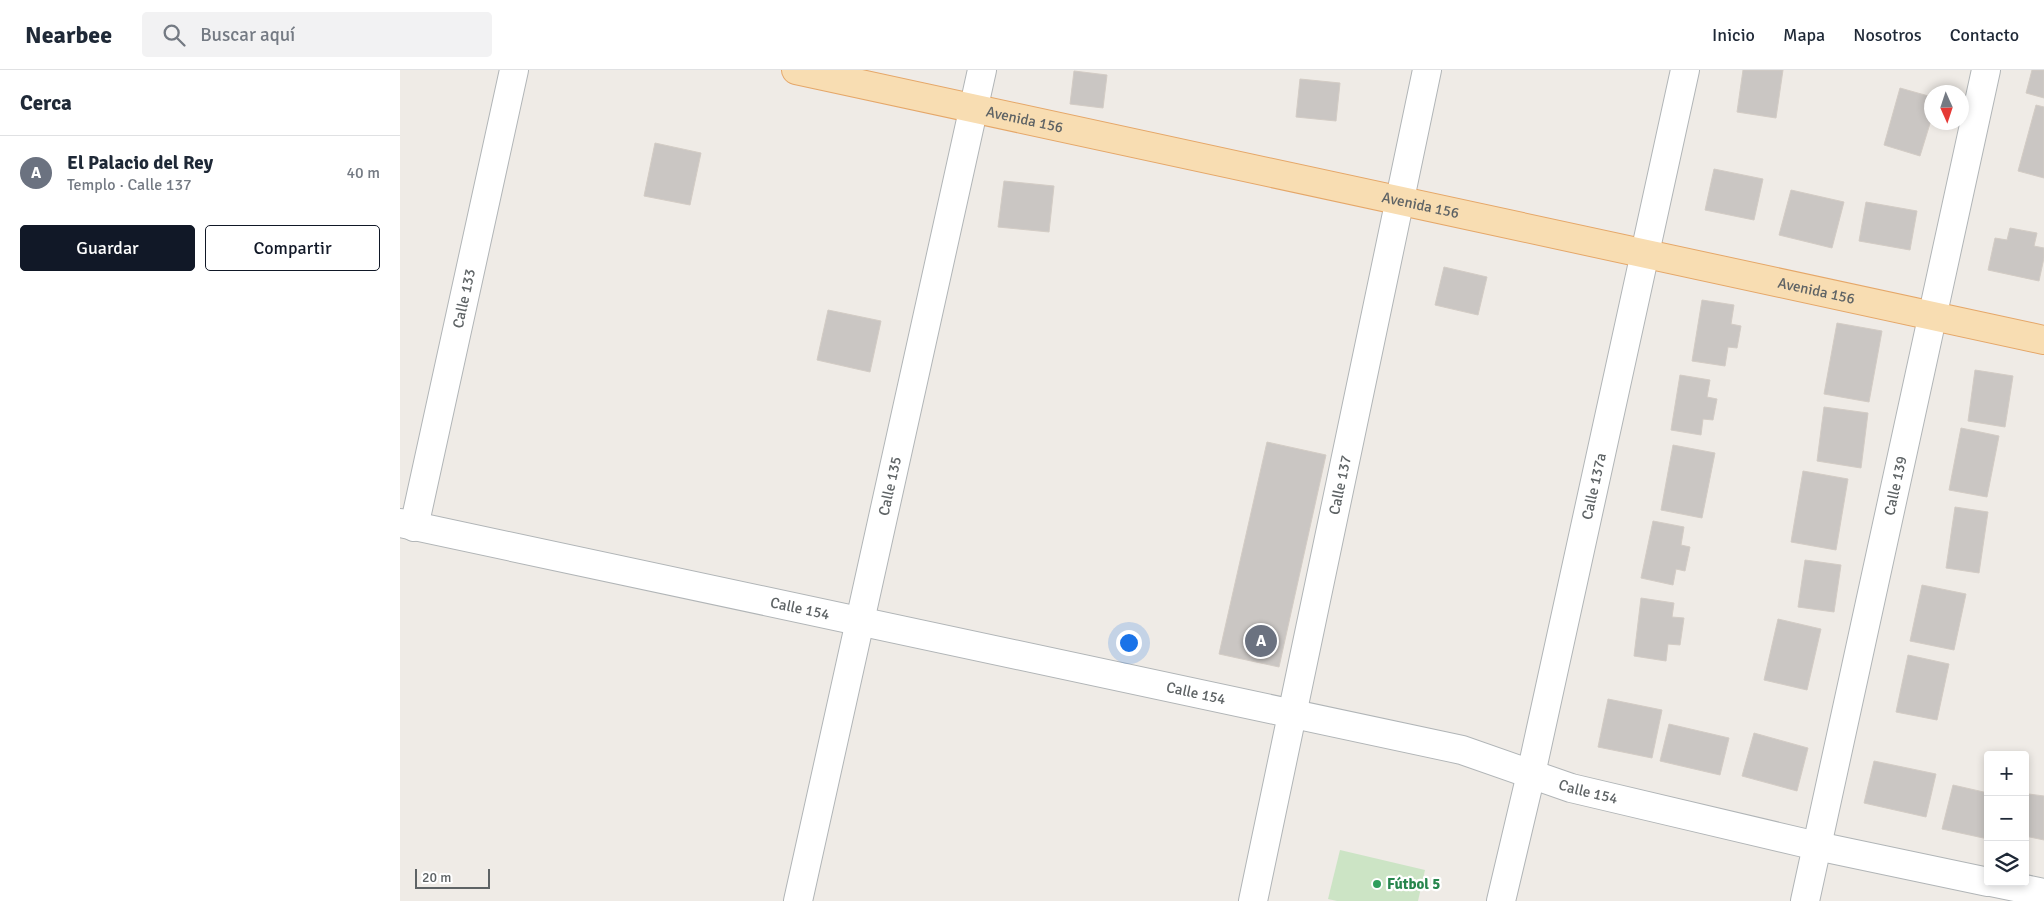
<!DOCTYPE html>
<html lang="es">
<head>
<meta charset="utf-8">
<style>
  :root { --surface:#fff; --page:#f2f2f3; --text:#1f2937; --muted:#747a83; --line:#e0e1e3; --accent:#111827 }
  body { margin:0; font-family:Signika,sans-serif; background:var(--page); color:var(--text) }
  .controls { position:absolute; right:15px; bottom:15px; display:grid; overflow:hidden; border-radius:5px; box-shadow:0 2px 8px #0003 }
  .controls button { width:45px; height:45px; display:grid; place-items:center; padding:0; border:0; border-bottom:1px solid var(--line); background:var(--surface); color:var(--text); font:25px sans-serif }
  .compass { position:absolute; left:1524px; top:15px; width:45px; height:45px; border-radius:50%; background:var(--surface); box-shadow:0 2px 8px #0003; rotate:177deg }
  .scale { position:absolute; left:15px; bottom:12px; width:75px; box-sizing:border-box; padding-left:5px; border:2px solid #5e6365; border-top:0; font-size:14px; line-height:18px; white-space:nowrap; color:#5e6365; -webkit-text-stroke:4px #fff; paint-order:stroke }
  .you { position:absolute; left:728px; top:572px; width:18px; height:18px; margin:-12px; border:4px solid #fff; border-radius:50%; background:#1a73e8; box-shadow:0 0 0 8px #1a73e833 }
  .badge { display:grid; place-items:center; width:32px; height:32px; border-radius:50%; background:var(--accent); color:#fff; font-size:16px; font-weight:700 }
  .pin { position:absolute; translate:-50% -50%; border:2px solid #fff; box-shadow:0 1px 5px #0006 }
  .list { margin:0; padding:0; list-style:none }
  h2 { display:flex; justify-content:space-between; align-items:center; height:65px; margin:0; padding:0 20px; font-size:21px }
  h2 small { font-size:16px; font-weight:400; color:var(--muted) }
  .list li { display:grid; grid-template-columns:32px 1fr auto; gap:15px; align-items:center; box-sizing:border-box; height:75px; padding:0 20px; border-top:1px solid var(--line) }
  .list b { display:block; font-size:19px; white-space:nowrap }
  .list p { margin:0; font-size:16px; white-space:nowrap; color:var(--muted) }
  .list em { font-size:16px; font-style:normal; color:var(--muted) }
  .actions { display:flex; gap:10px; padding:15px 20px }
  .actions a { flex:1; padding:11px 0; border:1px solid var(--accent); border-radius:5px; text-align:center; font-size:18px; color:var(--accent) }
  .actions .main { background:var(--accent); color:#fff }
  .icon { flex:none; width:28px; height:28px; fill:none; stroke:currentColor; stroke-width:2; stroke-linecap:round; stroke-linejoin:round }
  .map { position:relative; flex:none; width:1644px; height:831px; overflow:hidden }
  header { display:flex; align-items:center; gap:30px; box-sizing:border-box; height:70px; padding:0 25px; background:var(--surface); border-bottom:1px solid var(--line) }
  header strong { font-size:24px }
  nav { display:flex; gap:28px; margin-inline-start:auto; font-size:18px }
  .search { width:350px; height:45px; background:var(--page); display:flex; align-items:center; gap:12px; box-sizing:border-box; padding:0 18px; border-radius:5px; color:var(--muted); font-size:19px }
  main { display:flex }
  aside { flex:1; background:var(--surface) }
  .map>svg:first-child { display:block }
  .green { fill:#cce4c5 }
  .building { fill:#cac6c3; stroke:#d3ccc5 }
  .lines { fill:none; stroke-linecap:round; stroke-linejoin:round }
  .minor-casing { stroke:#b1b5b7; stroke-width:30 }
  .major-casing { stroke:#e5a769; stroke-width:30 }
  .minor { stroke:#fff; stroke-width:28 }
  .major { stroke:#f8ddb2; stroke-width:28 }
  .leisure-dot { fill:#2e9e5b; stroke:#fff; stroke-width:2 }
  .labels { text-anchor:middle; stroke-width:4.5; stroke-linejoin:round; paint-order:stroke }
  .street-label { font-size:15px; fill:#5e6365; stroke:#fff }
  .leisure-label { font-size:15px; font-weight:bold; fill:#27864d; stroke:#fff; text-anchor:start }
</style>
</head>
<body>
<header>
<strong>Nearbee</strong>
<div class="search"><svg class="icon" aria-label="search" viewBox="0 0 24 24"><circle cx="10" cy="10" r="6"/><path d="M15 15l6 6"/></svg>Buscar aquí</div>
<nav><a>Inicio</a><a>Mapa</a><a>Nosotros</a><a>Contacto</a></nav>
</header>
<main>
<aside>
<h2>Cerca<small></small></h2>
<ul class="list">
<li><span class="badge" style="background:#6b7280">A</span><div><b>El Palacio del Rey</b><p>Templo · Calle 137</p></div><em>40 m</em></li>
</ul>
<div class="actions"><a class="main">Guardar</a><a>Compartir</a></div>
</aside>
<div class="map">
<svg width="1644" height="831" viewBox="0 0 1644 831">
  <rect width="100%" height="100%" fill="#efebe6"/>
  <!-- green -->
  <path class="green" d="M940 780 1025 800 1018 831H937L928 829Z"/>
  <!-- building -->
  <path class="building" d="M1343 0H1383L1376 48 1337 42Z
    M1632 0H1644V28L1626 23Z
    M674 1 707 5 703 38 670 34Z
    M900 9 940 13 936 51 896 47Z
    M1500 18 1532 27V47L1520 86 1484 75Z
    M1636 35 1644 37V108L1618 101Z
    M255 73 301 83 290 135 244 126Z
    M1314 99 1363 109 1354 150 1305 140Z
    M604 111 654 116 649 162 598 157Z
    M1391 120 1444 132 1432 178 1379 165Z
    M1466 132 1517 141 1510 180 1459 171Z
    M1610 158 1637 163 1634 176 1644 178V188L1639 211 1588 200 1595 168 1607 170Z
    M1044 197 1087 207 1078 245 1035 235Z
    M1302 230 1334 235 1331 254 1341 256 1337 278 1328 277 1325 296 1292 291Z
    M428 240 481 251 470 302 417 290Z
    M1437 253 1482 261 1469 332 1424 324Z
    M1575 300 1613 306 1605 357 1568 351Z
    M1280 305 1310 310 1307 327 1317 329 1313 350 1303 349 1301 365 1271 360Z
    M1424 337 1468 343 1461 398 1417 391Z
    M1561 358 1599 366 1587 427 1549 420Z
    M867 372 926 385 879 597 819 584Z
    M1273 375 1315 383 1302 448 1261 440Z
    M1403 401 1448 409 1436 480 1391 472Z
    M1555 437 1588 442 1579 503 1546 498Z
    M1253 451 1284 457 1281 475 1290 477 1285 501 1276 499 1273 515 1241 508Z
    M1405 490 1441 495 1434 542 1398 537Z
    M1522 515 1566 524 1554 580 1510 571Z
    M1241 528 1274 533 1272 547 1284 548 1280 575 1268 574 1266 591 1234 586Z
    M1378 549 1421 559 1407 620 1364 610Z
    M1508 585 1549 594 1537 650 1496 642Z
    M1208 629 1262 640 1252 688 1198 677Z
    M1269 654 1329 668 1320 705 1260 691Z
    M1354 663 1408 678 1397 721 1342 706Z
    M1474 691 1536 704 1526 747 1464 733Z
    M1553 715 1588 723V769L1542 759Z
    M1629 724 1644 726V770L1625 766V743Z"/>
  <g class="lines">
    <defs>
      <g id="minor">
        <path id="s1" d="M0 453 1062 680 1171 718 1417 776 1588 812"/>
        <path id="s2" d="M14 457 114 0"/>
        <path d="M1591 812 1644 823"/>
        <path id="s3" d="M398 831 582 0"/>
        <path id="s4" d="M853 831 1027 0"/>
        <path id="s5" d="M1101 831 1131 704 1285 0"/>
        <path id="s6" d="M1405 831 1586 0"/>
      </g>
      <g id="major">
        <path id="s7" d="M396 0 1644 270"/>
      </g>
    </defs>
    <!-- minor casing -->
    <use href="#minor" class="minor-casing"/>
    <!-- major casing -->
    <use href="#major" class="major-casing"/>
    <!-- minor -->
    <use href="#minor" class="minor"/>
    <!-- major -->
    <use href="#major" class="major"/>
  </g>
  <!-- markers -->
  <circle class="leisure-dot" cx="977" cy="814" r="5"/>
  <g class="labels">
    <!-- street labels -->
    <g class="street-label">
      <text dy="5" stroke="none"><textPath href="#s7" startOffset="234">Avenida 156</textPath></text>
      <text dy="5" stroke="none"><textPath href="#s7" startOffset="639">Avenida 156</textPath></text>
      <text dy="5" stroke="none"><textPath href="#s7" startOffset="1044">Avenida 156</textPath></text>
      <text dy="5" stroke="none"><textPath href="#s2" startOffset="234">Calle 133</textPath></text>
      <text dy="5" stroke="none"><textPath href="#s4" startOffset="425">Calle 137</textPath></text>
      <text dy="5" stroke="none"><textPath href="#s3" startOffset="425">Calle 135</textPath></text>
      <text dy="5" stroke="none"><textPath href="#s5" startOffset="425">Calle 137a</textPath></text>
      <text dy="5" stroke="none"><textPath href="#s6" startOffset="425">Calle 139</textPath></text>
      <text dy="5" stroke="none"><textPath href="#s1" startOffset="409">Calle 154</textPath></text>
      <text dy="5" stroke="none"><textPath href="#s1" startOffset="814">Calle 154</textPath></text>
      <text dy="5" stroke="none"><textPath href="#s1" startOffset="1219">Calle 154</textPath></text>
    </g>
    <!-- leisure labels -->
    <g class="leisure-label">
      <text x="987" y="819">Fútbol 5</text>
    </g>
  </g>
</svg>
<div class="controls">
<button>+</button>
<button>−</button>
<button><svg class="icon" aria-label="layers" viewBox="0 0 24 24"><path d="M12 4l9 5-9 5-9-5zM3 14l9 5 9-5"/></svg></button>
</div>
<svg class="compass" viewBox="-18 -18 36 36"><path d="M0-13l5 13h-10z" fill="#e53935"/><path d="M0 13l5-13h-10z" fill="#747a83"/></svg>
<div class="scale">20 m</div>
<div class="you"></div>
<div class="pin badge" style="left:861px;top:571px;background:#6b7280">A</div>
</div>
</main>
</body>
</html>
